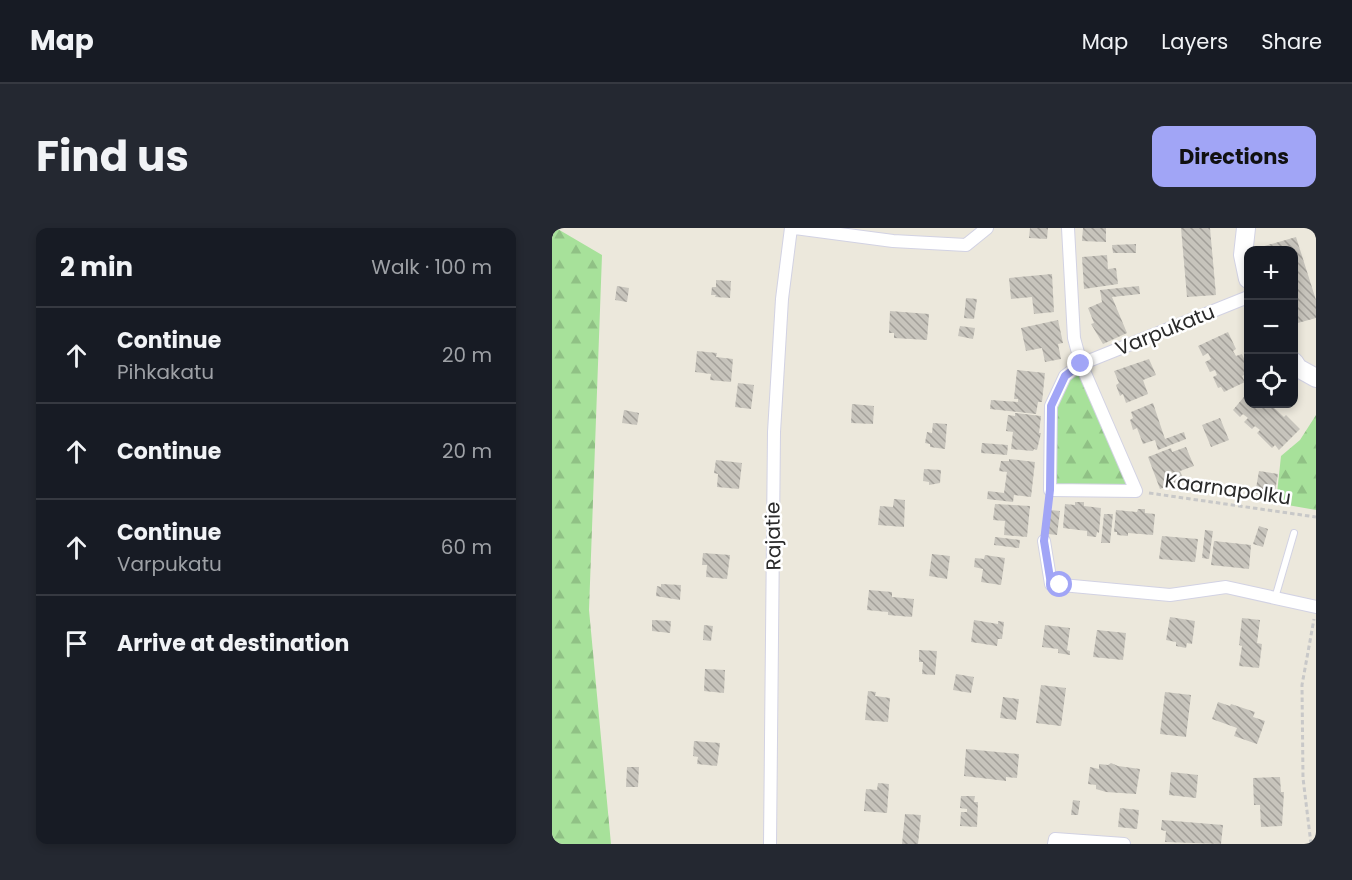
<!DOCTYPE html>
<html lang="en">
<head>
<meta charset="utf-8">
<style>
  :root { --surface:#171b24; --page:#242831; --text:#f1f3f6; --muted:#9ea1a6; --line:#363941; --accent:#a1a5f6 }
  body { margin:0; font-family:Poppins,sans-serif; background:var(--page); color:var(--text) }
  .controls { position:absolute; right:18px; top:18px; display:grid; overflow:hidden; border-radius:12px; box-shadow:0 3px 9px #0003 }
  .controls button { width:54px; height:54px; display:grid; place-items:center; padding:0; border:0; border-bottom:2px solid var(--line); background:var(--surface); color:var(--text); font:30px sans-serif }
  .stop { position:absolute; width:18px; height:18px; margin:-14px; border:4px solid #a1a5f6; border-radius:50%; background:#fff }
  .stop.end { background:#a1a5f6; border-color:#fff; box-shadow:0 2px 6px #0008 }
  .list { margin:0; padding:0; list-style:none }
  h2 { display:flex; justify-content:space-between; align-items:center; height:78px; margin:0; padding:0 24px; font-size:26px }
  h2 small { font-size:20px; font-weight:400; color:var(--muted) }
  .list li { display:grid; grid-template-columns:39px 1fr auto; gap:18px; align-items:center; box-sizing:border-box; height:96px; padding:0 24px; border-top:2px solid var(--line) }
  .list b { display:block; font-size:22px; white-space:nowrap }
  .list p { margin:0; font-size:20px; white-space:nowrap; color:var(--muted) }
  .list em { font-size:20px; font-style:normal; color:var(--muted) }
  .icon { flex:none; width:33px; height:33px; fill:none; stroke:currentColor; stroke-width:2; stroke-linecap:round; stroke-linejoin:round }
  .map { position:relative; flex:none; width:764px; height:616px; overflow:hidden; border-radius:12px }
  header { display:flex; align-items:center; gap:36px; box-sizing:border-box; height:84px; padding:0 30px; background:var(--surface); border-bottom:2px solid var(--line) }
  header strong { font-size:28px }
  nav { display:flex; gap:33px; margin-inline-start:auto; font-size:21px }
  .intro { display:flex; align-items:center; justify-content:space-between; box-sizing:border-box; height:144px; padding:0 36px }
  h1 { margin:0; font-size:42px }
  .button { padding:15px 27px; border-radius:12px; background:var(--accent); color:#111; font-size:21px; font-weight:700 }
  main { display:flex; gap:36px; padding:0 36px }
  aside { flex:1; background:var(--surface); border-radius:12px; box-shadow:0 3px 9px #0003 }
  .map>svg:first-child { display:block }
  .forest { fill:url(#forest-firs) }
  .building { fill:url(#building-back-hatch) }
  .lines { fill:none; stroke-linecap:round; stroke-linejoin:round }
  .lane-casing { stroke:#d2d2e3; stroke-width:8 }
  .street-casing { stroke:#d2d2e3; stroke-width:14 }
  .secondary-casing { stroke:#d2d2e3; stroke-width:20 }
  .path { stroke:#c8c8c8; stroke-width:3; stroke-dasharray:4.5 3; stroke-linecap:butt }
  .lane { stroke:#fff; stroke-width:6 }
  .street { stroke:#fff; stroke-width:12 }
  .secondary { stroke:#fff; stroke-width:18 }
  .route { stroke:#a1a5f6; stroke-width:8 }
  .labels { text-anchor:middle; stroke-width:5; stroke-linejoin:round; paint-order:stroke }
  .street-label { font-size:20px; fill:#2a2a2a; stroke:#fff }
</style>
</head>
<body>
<header>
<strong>Map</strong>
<nav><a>Map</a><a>Layers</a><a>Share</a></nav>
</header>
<div class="intro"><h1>Find us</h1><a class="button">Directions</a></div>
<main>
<aside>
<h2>2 min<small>Walk · 100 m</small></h2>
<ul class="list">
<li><svg class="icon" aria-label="ahead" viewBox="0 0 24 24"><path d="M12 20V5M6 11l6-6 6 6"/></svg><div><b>Continue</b><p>Pihkakatu</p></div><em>20 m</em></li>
<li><svg class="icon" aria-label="ahead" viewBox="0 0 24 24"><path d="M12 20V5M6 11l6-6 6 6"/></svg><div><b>Continue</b></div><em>20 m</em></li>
<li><svg class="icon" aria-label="ahead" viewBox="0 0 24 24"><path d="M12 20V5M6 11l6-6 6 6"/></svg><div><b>Continue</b><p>Varpukatu</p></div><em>60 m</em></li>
<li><svg class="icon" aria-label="arrive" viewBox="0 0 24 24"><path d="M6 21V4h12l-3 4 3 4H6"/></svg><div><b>Arrive at destination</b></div></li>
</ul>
</aside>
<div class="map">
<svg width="764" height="616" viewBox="0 0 764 616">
  <defs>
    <pattern id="forest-firs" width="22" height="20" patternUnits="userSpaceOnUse" patternTransform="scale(1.5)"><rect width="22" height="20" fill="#a7e19a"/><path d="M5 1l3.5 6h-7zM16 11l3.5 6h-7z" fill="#90c185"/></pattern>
    <pattern id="building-back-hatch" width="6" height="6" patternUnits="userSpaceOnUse" patternTransform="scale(1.5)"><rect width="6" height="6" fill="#c7c4bc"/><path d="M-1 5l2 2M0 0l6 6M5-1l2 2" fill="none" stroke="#a29f99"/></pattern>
  </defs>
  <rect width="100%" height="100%" fill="#ece8dc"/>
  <!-- forest -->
  <path class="forest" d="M0 0H4L50 27 37 382 59 616H0Z
    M528 143 575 256 501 258 502 180 517 151Z
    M764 187V282L724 275 729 228 748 212Z"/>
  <!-- building -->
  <path class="building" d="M478 0H496L495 11 477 10Z
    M531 0H554V14L530 13Z
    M629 0H658L664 67 635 69Z
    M744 9 764 72V90L742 96V22H710L709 19Z
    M584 16V25H561L560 17Z
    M555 27 556 41 564 40 566 56 532 61 530 29Z
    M500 46 502 84 482 86 480 69 459 71 457 50Z
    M164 52 179 53 178 70 163 69 164 67H159L160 59H164Z
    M65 58 77 60 75 74 63 72Z
    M587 58 588 66 560 69 575 105 551 116 539 96 542 95 536 80 550 74 548 62Z
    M414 70 425 71 422 91 412 90Z
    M338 83 377 86 375 112 342 110V105H337Z
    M506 92 511 115 506 116 509 131 493 134 490 120 474 123 469 100Z
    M408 98 423 100 421 111 406 108Z
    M676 104 684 121 681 123 684 128 690 126 696 140V145L690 148 693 154 672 164 669 159 666 160 661 149 665 147 663 142 658 144 653 134 659 131 656 125 651 128 646 118Z
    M145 123 165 125 164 129 181 131 179 154 158 152 159 146 143 144Z
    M597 131 604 147 591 152 596 166 574 175 571 166 568 168 564 157 567 155 562 143Z
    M465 142 493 145 490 174H486L484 186 438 181 439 172 466 174V171H462Z
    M186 155 202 157 199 181 183 179Z
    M696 164V176H722L720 178 732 189 734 187 748 201 727 222 723 217 720 220 705 205 708 202 703 198 700 201 692 194 696 190 691 186 688 189 681 182Z
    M601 175 613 211 632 204 634 211 606 222 603 212 591 216 585 200 581 202 578 192 581 190 579 184Z
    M300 176 322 178 321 196 299 195Z
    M72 182 87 185 85 197 70 195Z
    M463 185 489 188 487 205H489L485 222 482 221 481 223 459 221 461 204 454 203 456 187 463 188Z
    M668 190 677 212 659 219 650 197Z
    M381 195 395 196 393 221 378 219V216L373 215 375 204 380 205Z
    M430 215 456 217 455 227 429 225Z
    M634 219 642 238 628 243 632 252 608 261 596 229 619 220 620 224Z
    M457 231 483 234 479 269 462 267 461 274 435 271 436 263 452 265 455 244 447 243 449 233H457Z
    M164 232 190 235 187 261 165 259 166 246 162 245Z
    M372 241 389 242 388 255 377 257V254L371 253Z
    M707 243 726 246 722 269 703 266Z
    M342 271 353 272 352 299 326 297 328 278 341 279Z
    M523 274H532V278L549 280 547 305 545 304 544 309 535 308V303L511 300 513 276 523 277Z
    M443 276 478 278 475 309 452 307 453 293 441 292Z
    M586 281H593V285L603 286 601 307 576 305V308L565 307V304H562L564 282 585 284Z
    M498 282 508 283 505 307 496 306Z
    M552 286H561L558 315H549Z
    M707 298 716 301 711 319 701 316Z
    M653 302 661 303 657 331 650 330Z
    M610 308 646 311 643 334 607 331Z
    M443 309 468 312 467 320 442 317Z
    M662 313 699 317 697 341 659 337Z
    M151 325 178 327 175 351 154 349 155 337H150Z
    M380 326 398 328 395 351 377 348Z
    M433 327 453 330 449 357 429 354 431 341 422 339 423 330 432 331Z
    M109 356 129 357 128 372 104 368 105 358 109 359Z
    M317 362 340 364V369L362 371 360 389 336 387V384L315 382Z
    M618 389 643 393 640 416 635 415 634 420 624 418V414L614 412Z
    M690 390 708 392 705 415 710 416 707 440 687 438 690 418 687 417Z
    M100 392 119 393 118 405 100 403Z
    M422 392 446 396V393L452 394 450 411H446L445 418 419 414Z
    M152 397 161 398 159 413 151 412Z
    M493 397 518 400 515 422 518 423V427L506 425V421L490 419Z
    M545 402 574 405 571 432 541 429Z
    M367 422 385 423 383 447 370 446 371 434H367Z
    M153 441 173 442 172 465 152 463Z
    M404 446 422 449 419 465 401 462Z
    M489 457 514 460 509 498 484 495Z
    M316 463 324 464 323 468 338 470 336 494 313 492Z
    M613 464 639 467 634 509 608 506Z
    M451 469 467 471 464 492 448 490Z
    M666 474 678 478 679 476 703 484 701 489 713 493 705 516 682 508 685 500 660 491Z
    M142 513 168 515 165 538 145 536 146 529 141 528Z
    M414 521 467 526 465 550 454 549V553L412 548Z
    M559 535 566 538 588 541 584 566 554 564 544 561V557L536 556 538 539 547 541V536L556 537Z
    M75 539H87L86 559H74Z
    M619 544 646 547 644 570 617 567Z
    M728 549 729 564H732L730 598 709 599 708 577H702L701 550Z
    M326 555 337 556 335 585 312 583 314 561 325 562Z
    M409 568H423L422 574H426L425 599 408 598 409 584H415V581L408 580Z
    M521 572 528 573 526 587H519Z
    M568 580 587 582 585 601 566 599Z
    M353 586 369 587 366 616H350Z
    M610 592 671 597 669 616 613 614 614 603 609 602Z"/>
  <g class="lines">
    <defs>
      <path id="lane" d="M723 370 742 305"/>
      <path id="street" d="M243 0 341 13 414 17 435 0
        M516 0 522 110 529 136 584 263 498 262 499 178 513 148 529 136 696 69
        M492 313 499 356 618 367 674 359 764 379
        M218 616 222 204 230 71 239 0
        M502 616 503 611 572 616"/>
      <path id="secondary" d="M694 0 691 27 696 51
        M742 134 746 140 764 150"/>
    </defs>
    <!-- lane casing -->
    <use href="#lane" class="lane-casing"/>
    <!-- street casing -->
    <use href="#street" class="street-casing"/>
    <!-- secondary casing -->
    <use href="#secondary" class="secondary-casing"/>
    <!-- path -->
    <path class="path" d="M597 265 764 289
      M493 302 496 276
      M0 613 2 616
      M759 616 751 550 750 457 762 391"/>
    <!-- lane -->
    <use href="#lane" class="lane"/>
    <!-- street -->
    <use href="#street" class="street"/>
    <!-- secondary -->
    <use href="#secondary" class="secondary"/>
  </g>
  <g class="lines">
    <!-- route -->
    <path class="route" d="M508 357 499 356 492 313 498 262 499 178 513 148 529 136"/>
  </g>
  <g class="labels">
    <!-- street labels -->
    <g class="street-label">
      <text transform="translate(613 102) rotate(-22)" y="7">Varpukatu</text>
      <text transform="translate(676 261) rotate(8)" y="7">Kaarnapolku</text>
      <text transform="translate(221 308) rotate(-91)" y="7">Rajatie</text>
    </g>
  </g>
</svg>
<div class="controls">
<button>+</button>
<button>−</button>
<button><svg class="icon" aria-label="locate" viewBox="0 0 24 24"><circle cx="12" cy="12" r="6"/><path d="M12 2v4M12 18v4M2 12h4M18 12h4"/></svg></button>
</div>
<div class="stop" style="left:508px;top:357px"></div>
<div class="stop end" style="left:529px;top:136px"></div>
</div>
</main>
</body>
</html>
